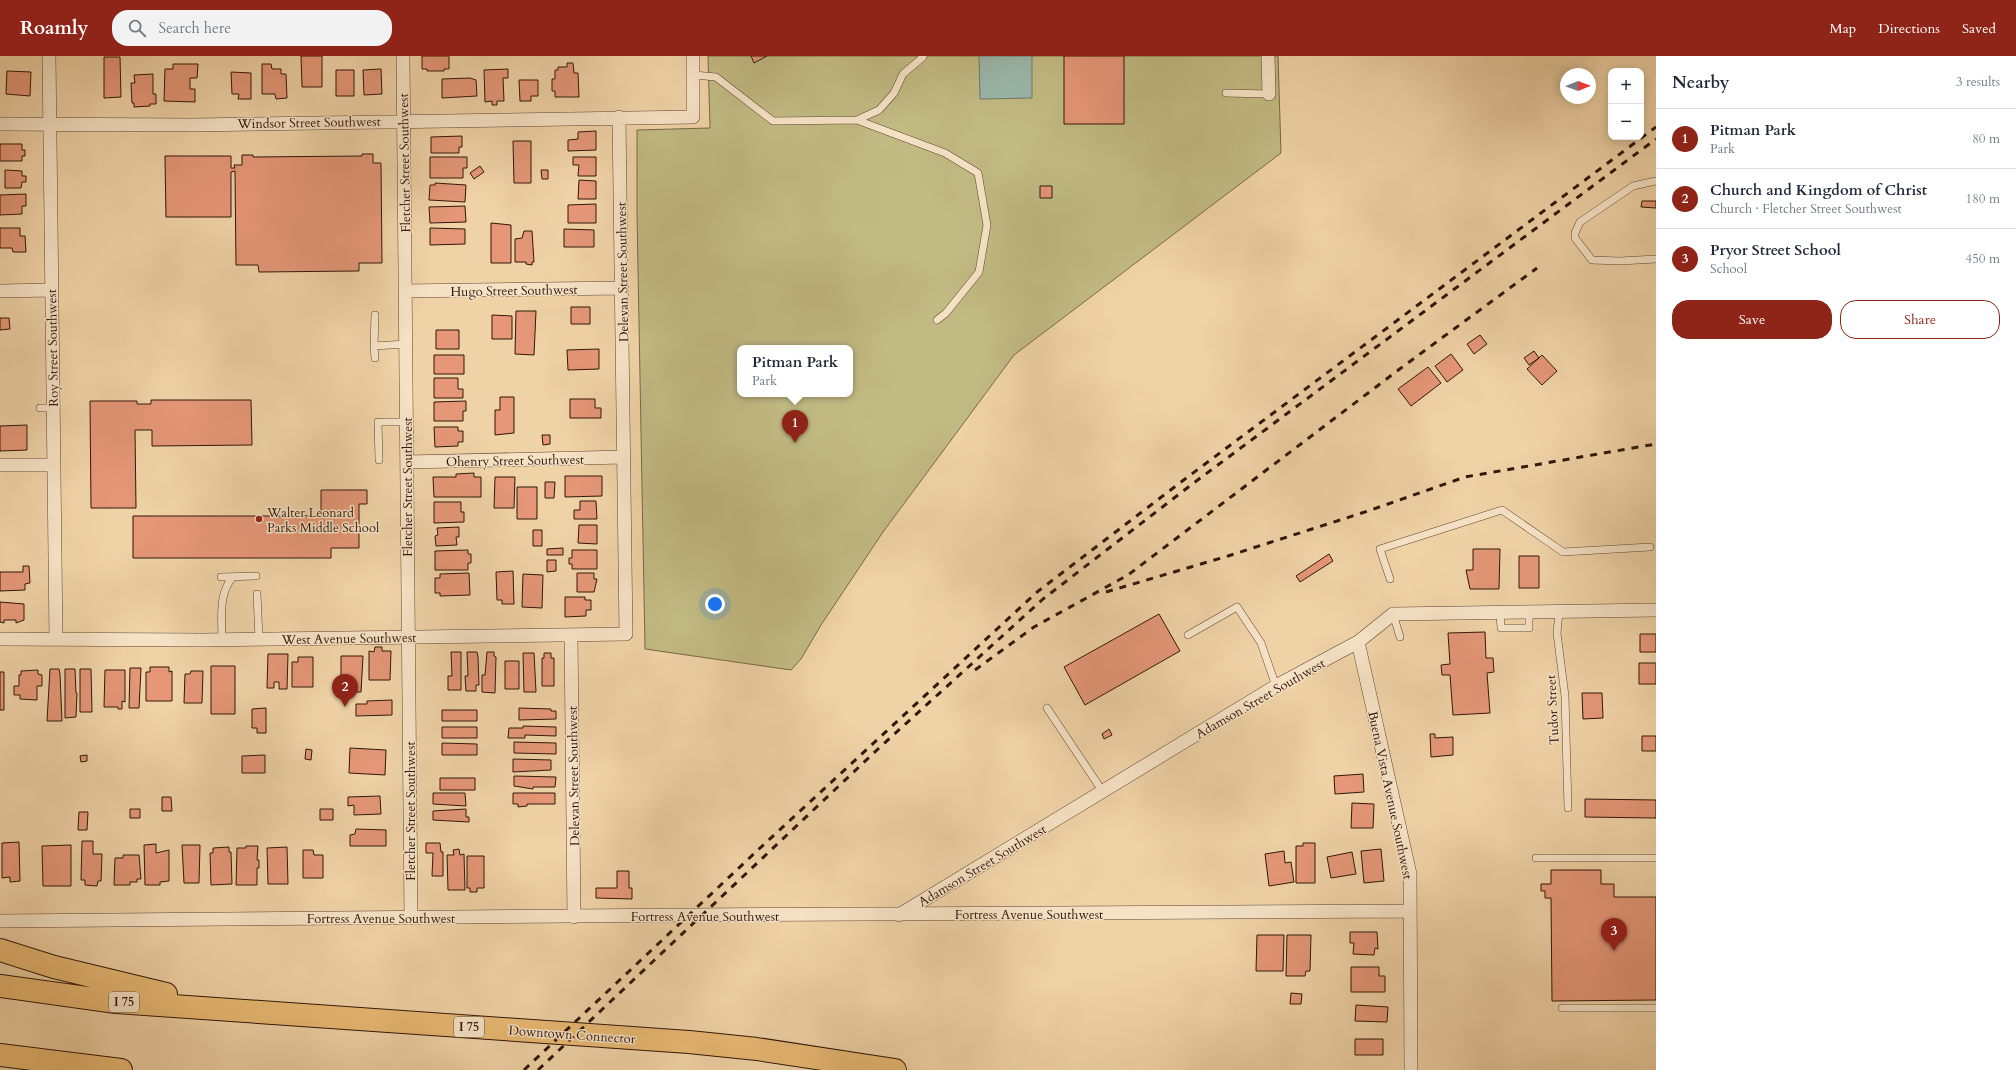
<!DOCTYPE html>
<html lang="en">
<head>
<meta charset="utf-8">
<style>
  :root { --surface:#fff; --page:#f2f2f3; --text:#1f2937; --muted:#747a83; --line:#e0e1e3; --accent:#8f2418 }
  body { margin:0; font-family:Cardo,serif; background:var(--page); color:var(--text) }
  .controls { position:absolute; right:12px; top:12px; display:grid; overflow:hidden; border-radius:8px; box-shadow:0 2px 10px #0003 }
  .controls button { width:36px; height:36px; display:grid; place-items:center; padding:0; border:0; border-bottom:1px solid var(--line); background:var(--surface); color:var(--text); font:20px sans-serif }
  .compass { position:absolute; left:1560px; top:12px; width:36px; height:36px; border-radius:50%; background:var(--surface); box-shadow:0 2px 10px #0003; rotate:89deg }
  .you { position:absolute; left:715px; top:548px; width:14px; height:14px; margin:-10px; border:3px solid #fff; border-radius:50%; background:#1a73e8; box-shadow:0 0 0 6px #1a73e833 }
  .badge { display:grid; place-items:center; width:26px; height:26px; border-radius:50%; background:var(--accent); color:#fff; font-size:13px; font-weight:700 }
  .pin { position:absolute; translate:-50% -33px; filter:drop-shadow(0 1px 2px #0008) }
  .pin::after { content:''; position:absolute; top:21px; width:14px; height:12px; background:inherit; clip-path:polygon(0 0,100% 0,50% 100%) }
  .popup { position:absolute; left:737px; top:289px; width:116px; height:52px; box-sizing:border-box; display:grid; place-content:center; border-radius:8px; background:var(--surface); filter:drop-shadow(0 1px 3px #0005); font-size:13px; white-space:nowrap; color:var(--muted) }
  .popup b { font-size:15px; color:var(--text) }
  .popup::after { content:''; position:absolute; left:50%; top:100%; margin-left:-8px; border:8px solid transparent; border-top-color:var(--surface) }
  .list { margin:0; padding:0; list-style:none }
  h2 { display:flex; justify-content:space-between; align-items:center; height:52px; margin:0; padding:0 16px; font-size:17px }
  h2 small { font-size:13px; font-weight:400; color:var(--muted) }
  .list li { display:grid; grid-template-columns:26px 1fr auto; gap:12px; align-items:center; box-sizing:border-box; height:60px; padding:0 16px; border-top:1px solid var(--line) }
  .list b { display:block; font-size:15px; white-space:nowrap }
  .list p { margin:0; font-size:13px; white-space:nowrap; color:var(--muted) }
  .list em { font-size:13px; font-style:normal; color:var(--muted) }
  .actions { display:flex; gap:8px; padding:12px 16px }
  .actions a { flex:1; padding:9px 0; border:1px solid var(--accent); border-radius:16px; text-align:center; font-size:14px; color:var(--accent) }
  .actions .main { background:var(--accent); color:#fff }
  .icon { flex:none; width:22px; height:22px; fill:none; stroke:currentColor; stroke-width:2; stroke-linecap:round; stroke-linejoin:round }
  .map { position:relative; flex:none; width:1656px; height:1014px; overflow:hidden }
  header { display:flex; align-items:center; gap:24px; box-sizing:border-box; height:56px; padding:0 20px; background:var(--accent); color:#fff }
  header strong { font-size:19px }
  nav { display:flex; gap:22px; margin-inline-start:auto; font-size:14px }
  .search { width:280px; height:36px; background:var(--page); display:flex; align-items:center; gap:10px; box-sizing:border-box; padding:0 14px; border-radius:16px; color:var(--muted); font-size:15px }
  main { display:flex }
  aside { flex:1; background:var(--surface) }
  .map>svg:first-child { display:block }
  .green { fill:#c1ba82; stroke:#7a6846; fill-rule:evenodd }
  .water { fill:#9ab7aa; stroke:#70776a }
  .building { fill:#e59777; stroke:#32160a }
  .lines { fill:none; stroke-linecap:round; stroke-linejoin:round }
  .service-casing { stroke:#614531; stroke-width:8 }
  .minor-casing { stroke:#614531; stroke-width:14 }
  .motorway-casing { stroke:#32160a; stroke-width:24 }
  .service { stroke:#f5e2c5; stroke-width:7 }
  .minor { stroke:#f5e2c5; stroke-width:13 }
  .motorway { stroke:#e8b973; stroke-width:22 }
  .rail { stroke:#32160a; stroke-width:3; stroke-dasharray:7 7; stroke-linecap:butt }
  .poi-dot { fill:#8f2418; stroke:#f5e2c5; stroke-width:1.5 }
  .labels { text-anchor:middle; stroke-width:3; stroke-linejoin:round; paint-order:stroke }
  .shield { fill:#f5e2c5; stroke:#6c5342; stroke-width:1 }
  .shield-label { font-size:12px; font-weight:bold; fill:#32160a }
  .street-label { font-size:13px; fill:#32160a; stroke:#f5e2c5 }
  .poi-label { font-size:13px; fill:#32160a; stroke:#f5e2c5; text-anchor:start }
</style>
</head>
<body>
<header>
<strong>Roamly</strong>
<div class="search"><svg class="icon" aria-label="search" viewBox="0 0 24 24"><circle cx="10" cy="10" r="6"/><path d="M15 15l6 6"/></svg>Search here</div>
<nav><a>Map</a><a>Directions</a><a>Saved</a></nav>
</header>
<main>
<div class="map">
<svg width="1656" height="1014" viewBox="0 0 1656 1014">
  <rect width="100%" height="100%" fill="#efd2a6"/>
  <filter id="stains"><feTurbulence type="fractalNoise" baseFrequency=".005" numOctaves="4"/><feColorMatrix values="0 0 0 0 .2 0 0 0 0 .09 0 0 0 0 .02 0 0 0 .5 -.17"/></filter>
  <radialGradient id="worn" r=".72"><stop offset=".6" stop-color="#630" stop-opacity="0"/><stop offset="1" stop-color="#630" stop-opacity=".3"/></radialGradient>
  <!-- green -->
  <path class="green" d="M708 0H1278L1281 97 1014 299 883 476 821 569 801 603 791 614 645 593 637 157V74L710 72ZM740 292H850V338H740Z"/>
  <!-- water -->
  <path class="water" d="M979 0H1032V42L980 43Z"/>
  <!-- building -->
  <path class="building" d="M301 0H322V31H302Z
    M422 0H449V13H444V15H427V13H422Z
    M751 0H767L754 7Z
    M1064 0H1124V68H1064Z
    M104 1H120L121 41 104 42Z
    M567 7H573L574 17H578L579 41H555V35H552V23H555V14H558V11H567Z
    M173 8H198L197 22H190V33H195V46L164 45 165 13H173Z
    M262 8H271L272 13H281V18H286L287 42 276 43 275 38H262Z
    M381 13 382 38 364 39 363 14Z
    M508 13V22H503L504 45H497V49H492V45L485 46 484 14Z
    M336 14H354V40H336Z
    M7 15 31 16 30 40 6 38Z
    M231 16 251 17V43H238L239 38H232Z
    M153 18V38H156V48H150V50L134 51V47H132L131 27H135L134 19Z
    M470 22 476 24 477 40 442 42V23Z
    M519 24H538V40H531V45H520Z
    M596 75V94L568 95V84L578 83V76Z
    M462 80V91H459V97H431V81Z
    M513 85H531V127H514Z
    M0 88H22V94H25V100H22V105H0Z
    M362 98H373V107H381L382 207H359V215L259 216 258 209H236L235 115 231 116V161H166L165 100H231V112H235L234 109H242V99H253V101L362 100Z
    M430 101H467V112H463V122H430Z
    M573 101H596V120H578L579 109H573Z
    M480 110 484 116 474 123 470 117Z
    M5 114 22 115V120H26V126H22L21 132H5Z
    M541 114H548V123H542Z
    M579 124 596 125V143H578Z
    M435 127 466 129 465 146 429 144 430 129H435Z
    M1040 130H1052V142H1040Z
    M26 138V150H22V158L0 159V139Z
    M1642 145H1656V152L1641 151Z
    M596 148V167H568V149Z
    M465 150 466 166 430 167 429 151Z
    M491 167 511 169V207H491Z
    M0 172H20V180H25L26 196H13L12 192H0Z
    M430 172 465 173V188L430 189Z
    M564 173 594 174V191H564Z
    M524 175H532L534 206H532V209L526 208V206H515V183L522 182Z
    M571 251H590V268H571Z
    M516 255H536L534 299 515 298Z
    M492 259 512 260V283H492Z
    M0 262H9L10 273 0 274Z
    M436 274H459V293H436Z
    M1480 279 1487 288 1474 298 1467 288Z
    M599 293V313L568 314 567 294Z
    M1534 295 1539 302 1529 309 1524 302Z
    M1451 298 1463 314 1447 326 1435 310Z
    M434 299H464V318H434Z
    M1542 299 1557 315 1542 329 1527 313Z
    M1428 311 1441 327 1411 350 1398 333Z
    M434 322H458V333H463V342H434Z
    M500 341H514V377L495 379V354H500Z
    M570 343H595V352H601V362H570Z
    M151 344H251L252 389 152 390V374H135L136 452H91L90 345H137V348H151Z
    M466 345V355H463V365H434V346Z
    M27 369V394L0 395V370Z
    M434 371H458V375H463V386H458V390L435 391Z
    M542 379H550V388L543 389Z
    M474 417V421H481V441H434L433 421H456V418Z
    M565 420H602V440L565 441Z
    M495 421H515L514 452H494Z
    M545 426H555L554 442H545Z
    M517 431H537V463H517Z
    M321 434H367V448H359V492H331V502H133V460H321Z
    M580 445H596L597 463H574V454H580Z
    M434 446H461V456H464V466L434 467Z
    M579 469H597V488L578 487Z
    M459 471V481H456L457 489 436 490 435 480 438 479 437 472Z
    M533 474H542V490H533Z
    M563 492V499H547V493Z
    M1473 493H1500L1499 533H1470L1466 514H1473Z
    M468 494V498H471V507H468V514H435V495Z
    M572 494H597V513H572V508H569V502H572Z
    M1329 498 1333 505 1300 526 1296 520Z
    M1519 500H1539V532H1519Z
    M547 504H556V515L547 516Z
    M23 510H29L30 527 25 528V534L0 535V516H23Z
    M513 515 514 548H502V544H497L496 516Z
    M469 517 470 539 440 540V537H435V522H440V518Z
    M577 517H594V523H597L594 536H577Z
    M523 518 543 519 542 552 522 551Z
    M565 541H585V544H591V554H586V560L565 561Z
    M0 546 24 548V564L16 567V564H4V567L0 566Z
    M1159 558 1180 595 1085 649 1064 611Z
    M1485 576 1486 602H1493L1494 616 1487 617 1490 657 1453 659 1450 619H1442L1441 609 1450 608 1448 577Z
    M1640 578H1656V596H1640Z
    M375 591H382V595H391L390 624H369V595L374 596Z
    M451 596H461V634H448V620H452Z
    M467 596H477L478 601 479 629H476V635H466L465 620H468Z
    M487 596H494V600L496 601 495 637 482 636V619H485Z
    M523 597H534L536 636H524Z
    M544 597H551V602H554V630H542V602H544Z
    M268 598H288L287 633H279V626H274V632H267Z
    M341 600H363L361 636H354V633H341Z
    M298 601H313V631H292V606H298Z
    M505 605H519V633H505Z
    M1639 607H1656V628H1639Z
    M211 610H235V658H211Z
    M150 611H169V616L172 615V645H146V616H150Z
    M130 612H141L139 652H129Z
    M50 613H59L60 618 62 665H47Z
    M65 613H75L76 637H77L76 661 65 662Z
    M80 613H91L92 656H80Z
    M38 614V618L42 619V630H37V644L20 643V639H14V630H19V619H21V615Z
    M105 614H125V646L122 645V653H118V651H104Z
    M191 615H203L202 647H184L185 618H190Z
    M0 616H4V654H0Z
    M1582 637H1602L1603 662 1583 663Z
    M392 644V659L356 660V648H367V645Z
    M266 652V677H257V672H252V653Z
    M519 652 551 653V655H556V663L519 664Z
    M442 654H477V665H442Z
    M523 670 556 671V680L525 679V682H508L509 672H523Z
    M442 671H477V682H442Z
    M1109 673 1112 679 1104 683 1102 678Z
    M1430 678H1435V682L1453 681V699L1431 701Z
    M1642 680H1656V695H1642Z
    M514 686 556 687V698L514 697Z
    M442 687 477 688V699H442Z
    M350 692 386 694 385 719 349 717Z
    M306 693 312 694 311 704 305 703Z
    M87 699V705L81 706 80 700Z
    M265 699V717H242V700Z
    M513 703 551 704V714L513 716Z
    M1363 718 1364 736 1335 738 1334 720Z
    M514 720 556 721 555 731H533V733L514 730Z
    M440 722H475V734H440Z
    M433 737H465L466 750 433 748Z
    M513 737H555V748H527V750L518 751V748H513Z
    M380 740 381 758 354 759V749L348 750V741Z
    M162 741H171L172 755H162Z
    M1585 743 1656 744V762L1585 761Z
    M1352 747 1374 748 1373 772H1351Z
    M130 753H140V762H130Z
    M320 753H333V764H320Z
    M466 753V761H469V766L433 764V755Z
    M79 756H88L87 774H78Z
    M356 773 386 774V790H350V779L355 778Z
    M82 785H93V798H102L101 825H98L97 830 85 829V824H81Z
    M19 786 20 825 10 826V821L2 822V787Z
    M426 787H440L441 796H443V820H432L433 797H426Z
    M1303 787H1315V827H1296V790H1303Z
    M156 788V797L169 794V825L160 826V829H145L144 789Z
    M71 789V830H43L42 790Z
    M182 789H200L199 827H184Z
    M246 790H258L257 804H259V812H257V829H236L237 792H246Z
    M229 791V796H231L232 828 211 829 210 797H213V792Z
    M287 791 288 828H268L267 792Z
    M459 793 460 799 464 798 465 834H448L447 799H454L453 794Z
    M1381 793 1384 825 1364 827 1361 795Z
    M303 794H313L314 799H323V822H303Z
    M1284 795 1285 807 1291 806 1294 826 1269 830 1265 798Z
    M1352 796 1356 818 1331 822 1327 801Z
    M123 799H139L141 823H137V826H130V829H114L115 802H123Z
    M467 800H484V832H477V836H470V832H467Z
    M1551 814H1601V828H1614V841H1656V944L1552 945 1551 842H1545V835H1541V828H1551Z
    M617 815H629V832H632V843L596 842V832H617Z
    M1350 876H1377L1378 893 1375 892 1374 899 1353 898 1354 887H1350Z
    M1257 879H1284L1283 915H1256Z
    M1287 879H1311L1310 915H1306L1305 920H1286Z
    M1351 911H1379V920H1385V936H1351Z
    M1291 937 1302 938 1301 948H1290Z
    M1356 949 1388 951 1387 966 1355 965Z
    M1355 983H1383V999H1355Z"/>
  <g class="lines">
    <defs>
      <path id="service" d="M694 19 716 21 773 65 857 64 879 54 894 37 903 18 923 1
        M1226 37 1269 38
        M857 64 945 97 978 117 987 169 979 216 946 257 937 264
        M1656 125 1633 130 1580 166 1575 177V182L1592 204 1620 205 1656 203
        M375 259 374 290 406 288
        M374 290 375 302
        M40 352H53
        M378 366 379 404
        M383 366H406
        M221 521 256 520
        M1390 523 1380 493 1502 454 1563 496 1650 491
        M257 538 259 583
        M1559 556 1557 577 1565 640 1568 752
        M1500 557 1501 572H1529V556
        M1393 558 1400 581
        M1188 579 1237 551 1261 587 1276 630
        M222 584C222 563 218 537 233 521
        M1047 652 1103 736
        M1536 802H1656
        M1562 952H1656"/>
      <path id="minor" d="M49 0 56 583
        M403 0 411 862
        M1268 0 1269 38
        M0 68 193 69 693 61V0
        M0 235 51 234
        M405 235 622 232
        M407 406 624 401
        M0 409H54
        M571 579 574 861
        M0 583 204 584 626 578 619 61
        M1358 586 1410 818 1411 1014
        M899 859 1276 630 1358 586 1393 558 1656 554
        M0 865 689 859 1410 855"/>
      <path id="motorway" d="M0 894 54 911 166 938
        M0 930 116 946 689 986 757 993 895 1014
        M0 999 121 1014"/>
    </defs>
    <!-- service casing -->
    <use href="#service" class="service-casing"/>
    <!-- minor casing -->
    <use href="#minor" class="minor-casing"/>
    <!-- motorway casing -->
    <use href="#motorway" class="motorway-casing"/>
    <!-- service -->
    <use href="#service" class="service"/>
    <!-- minor -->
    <use href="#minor" class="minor"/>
    <!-- motorway -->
    <use href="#motorway" class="motorway"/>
    <!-- rail -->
    <path class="rail" d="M1106 536 1228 500 1368 455 1465 421 1656 388
      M975 614 1034 571 1128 519 1401 312 1537 212
      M524 1014 759 793 1037 536 1185 423 1656 71
      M538 1014 878 693 1043 543 1191 429 1656 83"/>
  </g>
  <!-- markers -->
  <circle class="poi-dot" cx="259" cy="463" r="4"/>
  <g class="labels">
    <!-- shield labels -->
    <g class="shield">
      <rect x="109" y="936" width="30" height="20" rx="3"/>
      <rect x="454" y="961" width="30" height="20" rx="3"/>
    </g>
    <g class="shield-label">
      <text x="124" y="950">I 75</text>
      <text x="469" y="975">I 75</text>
    </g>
    <!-- street labels -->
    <g class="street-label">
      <text transform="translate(309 66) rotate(-1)" y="5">Windsor Street Southwest</text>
      <text transform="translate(404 107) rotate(-91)" y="5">Fletcher Street Southwest</text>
      <text transform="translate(622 216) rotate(-91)" y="5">Delevan Street Southwest</text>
      <text transform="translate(514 234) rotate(-1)" y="5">Hugo Street Southwest</text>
      <text transform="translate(52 292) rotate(-91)" y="5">Roy Street Southwest</text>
      <text transform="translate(515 404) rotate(-1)" y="5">Ohenry Street Southwest</text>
      <text transform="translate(407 431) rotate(-90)" y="5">Fletcher Street Southwest</text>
      <text transform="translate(349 582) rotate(-1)" y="5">West Avenue Southwest</text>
      <text transform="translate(1260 642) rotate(-30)" y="5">Adamson Street Southwest</text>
      <text transform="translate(1552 654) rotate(-93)" y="5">Tudor Street</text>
      <text transform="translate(573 720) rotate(-91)" y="5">Delevan Street Southwest</text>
      <text transform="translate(1391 739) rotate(78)" y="5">Buena Vista Avenue Southwest</text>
      <text transform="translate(410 755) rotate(-90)" y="5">Fletcher Street Southwest</text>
      <text transform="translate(982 809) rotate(-31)" y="5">Adamson Street Southwest</text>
      <text x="1029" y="863">Fortress Avenue Southwest</text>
      <text x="705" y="865">Fortress Avenue Southwest</text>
      <text x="381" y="867">Fortress Avenue Southwest</text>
      <text transform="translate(572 978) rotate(4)" y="5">Downtown Connector</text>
    </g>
    <!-- poi labels -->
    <g class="poi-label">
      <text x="267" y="461">Walter Leonard<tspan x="267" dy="15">Parks Middle School</tspan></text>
    </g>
  </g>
  <rect width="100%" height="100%" filter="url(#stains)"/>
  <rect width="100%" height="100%" fill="url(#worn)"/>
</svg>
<div class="controls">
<button>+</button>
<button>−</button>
</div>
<svg class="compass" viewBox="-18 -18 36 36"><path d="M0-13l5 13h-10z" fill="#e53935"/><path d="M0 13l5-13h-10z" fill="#747a83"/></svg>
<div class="you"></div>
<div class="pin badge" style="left:795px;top:387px">1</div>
<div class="popup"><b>Pitman Park</b>Park</div>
<div class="pin badge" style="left:345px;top:651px">2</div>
<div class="pin badge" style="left:1614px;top:895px">3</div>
</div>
<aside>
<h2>Nearby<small>3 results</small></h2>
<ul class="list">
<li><span class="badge">1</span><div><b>Pitman Park</b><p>Park</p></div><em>80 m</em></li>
<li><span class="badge">2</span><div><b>Church and Kingdom of Christ</b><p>Church · Fletcher Street Southwest</p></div><em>180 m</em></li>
<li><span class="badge">3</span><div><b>Pryor Street School</b><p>School</p></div><em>450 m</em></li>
</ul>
<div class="actions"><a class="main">Save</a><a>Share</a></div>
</aside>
</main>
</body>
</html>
